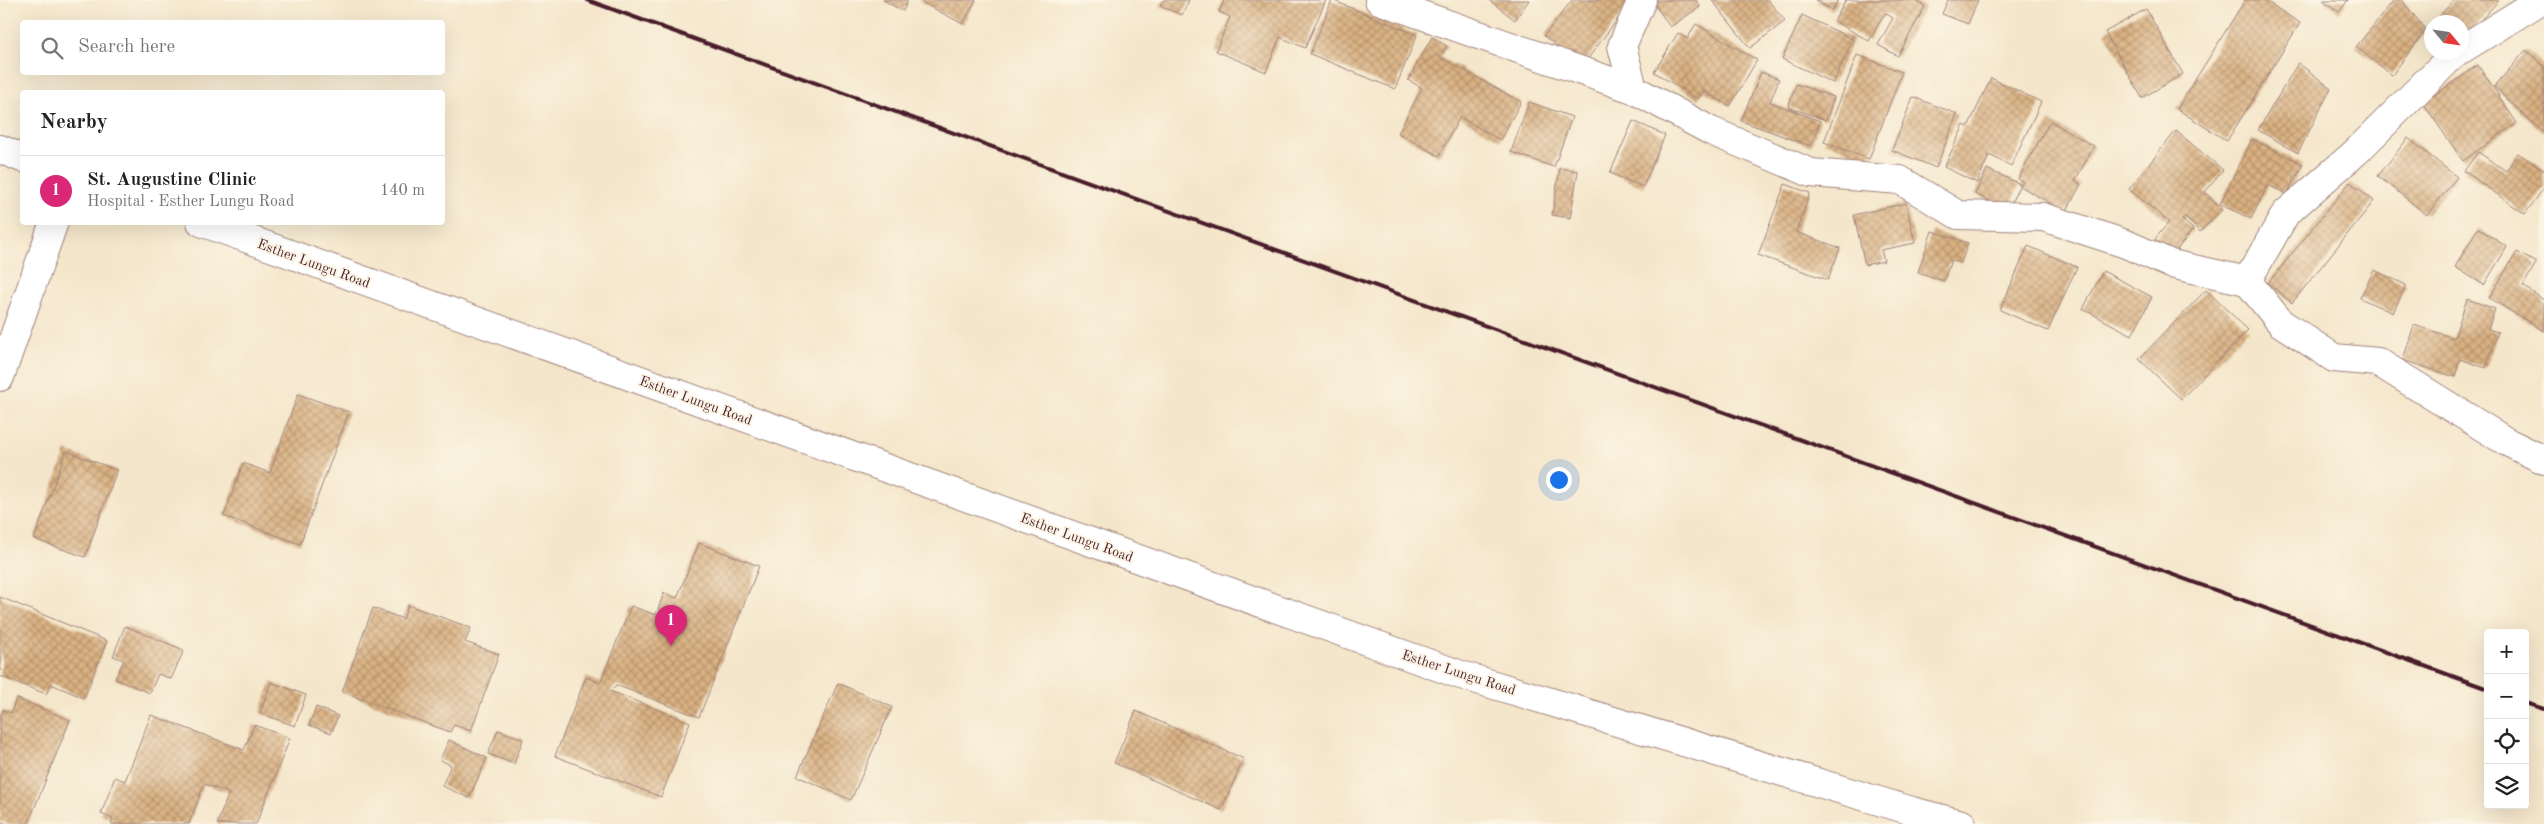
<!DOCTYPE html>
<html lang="en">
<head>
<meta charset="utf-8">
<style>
  :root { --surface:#fff; --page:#f6f6f6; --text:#222; --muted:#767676; --line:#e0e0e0; --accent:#db2777 }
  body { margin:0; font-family:"Old Standard TT",serif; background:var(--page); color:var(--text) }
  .controls { position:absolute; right:15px; bottom:15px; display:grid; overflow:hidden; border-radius:5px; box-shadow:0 5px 20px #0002 }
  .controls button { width:45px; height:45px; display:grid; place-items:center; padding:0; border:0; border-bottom:1px solid var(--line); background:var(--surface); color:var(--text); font:25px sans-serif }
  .compass { position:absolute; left:2424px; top:15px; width:45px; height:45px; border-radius:50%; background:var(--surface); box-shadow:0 5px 20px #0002; rotate:119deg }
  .you { position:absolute; left:1558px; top:479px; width:18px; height:18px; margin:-12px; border:4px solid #fff; border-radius:50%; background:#1a73e8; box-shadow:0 0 0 8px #1a73e833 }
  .badge { display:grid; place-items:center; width:32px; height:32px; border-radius:50%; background:var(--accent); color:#fff; font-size:16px; font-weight:700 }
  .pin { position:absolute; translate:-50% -41px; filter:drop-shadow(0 1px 2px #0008) }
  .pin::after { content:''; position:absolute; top:26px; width:18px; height:15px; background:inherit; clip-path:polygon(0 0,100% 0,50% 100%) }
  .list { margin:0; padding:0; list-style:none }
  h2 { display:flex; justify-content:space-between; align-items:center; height:65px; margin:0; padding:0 20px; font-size:21px }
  h2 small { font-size:16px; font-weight:400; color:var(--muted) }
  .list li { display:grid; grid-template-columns:32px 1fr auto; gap:15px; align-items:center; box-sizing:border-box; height:70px; padding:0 20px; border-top:1px solid var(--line) }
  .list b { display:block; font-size:19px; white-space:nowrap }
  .list p { margin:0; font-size:16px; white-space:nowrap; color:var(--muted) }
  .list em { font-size:16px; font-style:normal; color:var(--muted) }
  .icon { flex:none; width:28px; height:28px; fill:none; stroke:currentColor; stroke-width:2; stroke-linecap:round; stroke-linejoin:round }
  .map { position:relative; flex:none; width:2544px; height:824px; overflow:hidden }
  .search { position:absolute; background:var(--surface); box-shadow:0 5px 20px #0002; left:20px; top:20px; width:425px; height:55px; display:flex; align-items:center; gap:12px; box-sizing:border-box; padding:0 18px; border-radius:5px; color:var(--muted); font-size:19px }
  .panel { position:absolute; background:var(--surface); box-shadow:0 5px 20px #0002; left:20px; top:90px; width:425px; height:135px; border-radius:5px }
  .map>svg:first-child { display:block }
  .building { fill:url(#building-cross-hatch) }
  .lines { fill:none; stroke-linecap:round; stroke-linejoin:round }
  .minor-casing { stroke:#9f827a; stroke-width:30 }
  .minor { stroke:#fff; stroke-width:28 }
  .rail { stroke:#4a1f2b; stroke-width:4 }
  .labels { text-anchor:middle; stroke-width:4; stroke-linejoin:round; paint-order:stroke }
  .street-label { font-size:14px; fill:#4a1f2b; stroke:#fcf5e5 }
</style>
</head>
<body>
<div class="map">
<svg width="2544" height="824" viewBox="0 0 2544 824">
  <defs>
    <pattern id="building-cross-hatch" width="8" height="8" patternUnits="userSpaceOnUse" patternTransform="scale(1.25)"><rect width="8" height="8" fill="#dab283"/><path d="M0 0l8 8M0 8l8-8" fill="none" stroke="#b3906b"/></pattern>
  </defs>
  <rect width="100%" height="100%" fill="#fcf5e5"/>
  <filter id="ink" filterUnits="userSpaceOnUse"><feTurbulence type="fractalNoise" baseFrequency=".02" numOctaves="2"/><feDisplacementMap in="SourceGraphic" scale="10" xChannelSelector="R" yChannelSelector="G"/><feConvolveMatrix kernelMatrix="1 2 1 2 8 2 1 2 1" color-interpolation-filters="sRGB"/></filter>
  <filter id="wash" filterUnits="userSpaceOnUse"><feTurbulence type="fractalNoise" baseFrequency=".0096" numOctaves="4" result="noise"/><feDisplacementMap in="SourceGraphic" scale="20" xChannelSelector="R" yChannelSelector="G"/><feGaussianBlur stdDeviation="1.12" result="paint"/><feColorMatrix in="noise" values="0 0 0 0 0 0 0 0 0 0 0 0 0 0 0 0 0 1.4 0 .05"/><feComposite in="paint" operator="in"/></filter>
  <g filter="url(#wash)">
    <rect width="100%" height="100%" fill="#f4e6ca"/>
    <g id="blocks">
      <!-- building -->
      <path class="building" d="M883 0H908L903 11Z
        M918 0H976L963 24Z
        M1163 0H1189L1182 15 1160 6Z
        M1224 0H1326L1305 48 1280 37 1266 72 1216 51 1230 17 1219 12Z
        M1332 0 1417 35 1395 89 1310 54Z
        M1489 0H1529L1515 20Z
        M1572 0H1632L1583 65 1544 36Z
        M1652 0H1696L1700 7 1670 27Z
        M1712 0H1768L1785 21 1750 48Z
        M1815 0H1838L1832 10Z
        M1846 0H1914L1925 6 1898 56 1878 45 1893 18 1885 13 1869 41 1834 21Z
        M1948 0H1978L1968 24 1942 14Z
        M2245 0H2264L2300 23 2227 141 2177 109Z
        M2323 0H2348L2339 12Z
        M2394 0H2402L2426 30 2392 75 2356 47Z
        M2454 0H2499L2469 33 2462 35V22H2434Z
        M2146 9 2183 74 2142 98 2105 32Z
        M1802 15 1853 39 1833 83 1782 59Z
        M1696 24 1757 60 1730 106 1704 91 1698 99 1654 72 1678 33 1687 39Z
        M1432 37 1447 46 1440 57 1521 102 1500 140 1460 117 1439 156 1398 133 1422 88 1408 80Z
        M2526 50 2544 66V133L2494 87Z
        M1857 55 1902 72 1869 159 1824 142Z
        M2298 63 2331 88 2298 153 2258 130Z
        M2478 65 2517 123 2463 161 2423 103Z
        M1761 72 1779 79 1770 102 1820 121 1811 146 1741 121Z
        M1991 78 2041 102 2011 166 1989 155 1977 183 1944 167 1964 125 1968 127Z
        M1796 84 1834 97 1826 120 1788 107Z
        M1913 97 1957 114 1936 168 1892 150Z
        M1529 102 1572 117 1554 167 1511 152Z
        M1633 121 1665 135 1643 187 1610 173Z
        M2050 121 2094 146 2075 181 2081 184 2066 212 2020 186 2023 182 2018 179Z
        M2176 131 2223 170 2205 192 2222 210 2200 232 2185 217 2182 220 2193 229 2173 255 2155 239 2169 222 2129 189Z
        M2408 138 2457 177 2427 215 2378 176Z
        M2252 139 2303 164 2287 194 2268 185 2251 219 2220 204Z
        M2478 152 2506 171 2518 153 2544 170V188L2525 214 2464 171Z
        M1560 168 1578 171 1570 218 1552 215Z
        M1987 169 2020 184 2008 210 1975 194Z
        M2350 182 2374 201 2292 303 2268 283Z
        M1785 184 1810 193 1796 232 1840 248 1828 280 1758 255Z
        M1906 203 1915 243 1881 250 1884 261 1865 265 1854 215Z
        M2478 228 2507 247 2484 285 2455 267Z
        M1932 231 1968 243 1961 263 1951 260 1944 281 1918 272Z
        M2028 246 2077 267 2048 331 2000 310Z
        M2517 252 2536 263 2523 286 2544 300V331L2489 298Z
        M2374 270 2406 285 2393 313 2360 298Z
        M2103 271 2152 297 2132 335 2083 309Z
        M2206 290 2248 330 2181 399 2139 359Z
        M2467 299 2495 309 2488 329 2498 332 2486 368 2460 359 2455 377 2403 360 2414 325 2454 338Z
        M298 394 349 412 300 544 224 516 243 463 270 473Z
        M66 451 117 470 85 557 34 539Z
        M699 543 759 566 699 717 616 685 610 691 690 722 661 797 555 756 586 677 600 683 631 606 656 615 664 593 677 598Z
        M0 597 107 641 84 698 51 684 46 694 0 676 2 657 0 656Z
        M408 605 471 628 465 642 499 654 471 731 454 725 450 732 342 692 373 608 403 619Z
        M125 626 184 650 171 679 158 674 150 693 115 679 124 660 113 656Z
        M271 682 306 695 295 726 260 713Z
        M838 683 892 707 851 800 797 776Z
        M16 698 70 720 28 824H7L0 821V716L3 710 11 713Z
        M316 707 338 716 331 733 309 725Z
        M1136 711 1244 759 1221 810 1114 763Z
        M151 715 244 750 254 725 290 738 256 824H217L229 793 204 784 189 824H111L113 819 101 814 115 777 125 781Z
        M498 730 523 739 514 764 488 754Z
        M449 740 487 758 469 798 442 786 451 765 440 760Z"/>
    </g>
  </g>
  <g filter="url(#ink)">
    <use href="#blocks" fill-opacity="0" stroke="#9f827a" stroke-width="1"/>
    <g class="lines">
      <defs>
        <path id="minor" d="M1379 0 1633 89
          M1642 0 1622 46 1633 89 1711 131 1811 173 1900 180 1958 215 2043 217 2126 244 2171 264 2247 281 2281 323 2334 358 2378 362 2507 442 2544 460
          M2462 49 2541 0
          M0 149 22 158
          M201 222 1461 675 1912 811 1962 824
          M2247 281 2286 213 2356 152 2456 52
          M0 377 54 222"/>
      </defs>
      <!-- minor casing -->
      <use href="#minor" class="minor-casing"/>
      <!-- minor -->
      <use href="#minor" class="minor"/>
      <!-- rail -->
      <path class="rail" d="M587 0 2488 689
        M2525 703 2544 709"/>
    </g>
  </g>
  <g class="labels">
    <!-- street labels -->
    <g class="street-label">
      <text transform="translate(314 263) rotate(20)" y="5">Esther Lungu Road</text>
      <text transform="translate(696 400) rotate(20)" y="5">Esther Lungu Road</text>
      <text transform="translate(1077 537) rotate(20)" y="5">Esther Lungu Road</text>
      <text transform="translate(1459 672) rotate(18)" y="5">Esther Lungu Road</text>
    </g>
  </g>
</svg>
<div class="controls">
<button>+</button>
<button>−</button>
<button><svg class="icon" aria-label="locate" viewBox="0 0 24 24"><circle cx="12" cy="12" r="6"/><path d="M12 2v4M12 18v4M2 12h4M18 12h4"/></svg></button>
<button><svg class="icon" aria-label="layers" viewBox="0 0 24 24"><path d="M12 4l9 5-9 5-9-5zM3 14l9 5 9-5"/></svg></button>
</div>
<svg class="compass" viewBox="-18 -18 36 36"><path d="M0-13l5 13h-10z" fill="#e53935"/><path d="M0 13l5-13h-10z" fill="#767676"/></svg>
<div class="you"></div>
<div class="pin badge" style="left:671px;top:646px">1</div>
<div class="search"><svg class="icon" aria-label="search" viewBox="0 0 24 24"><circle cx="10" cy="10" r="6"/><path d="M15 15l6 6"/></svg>Search here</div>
<section class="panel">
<h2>Nearby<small></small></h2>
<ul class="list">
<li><span class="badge">1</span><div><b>St. Augustine Clinic</b><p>Hospital · Esther Lungu Road</p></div><em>140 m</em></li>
</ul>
</section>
</div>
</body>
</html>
